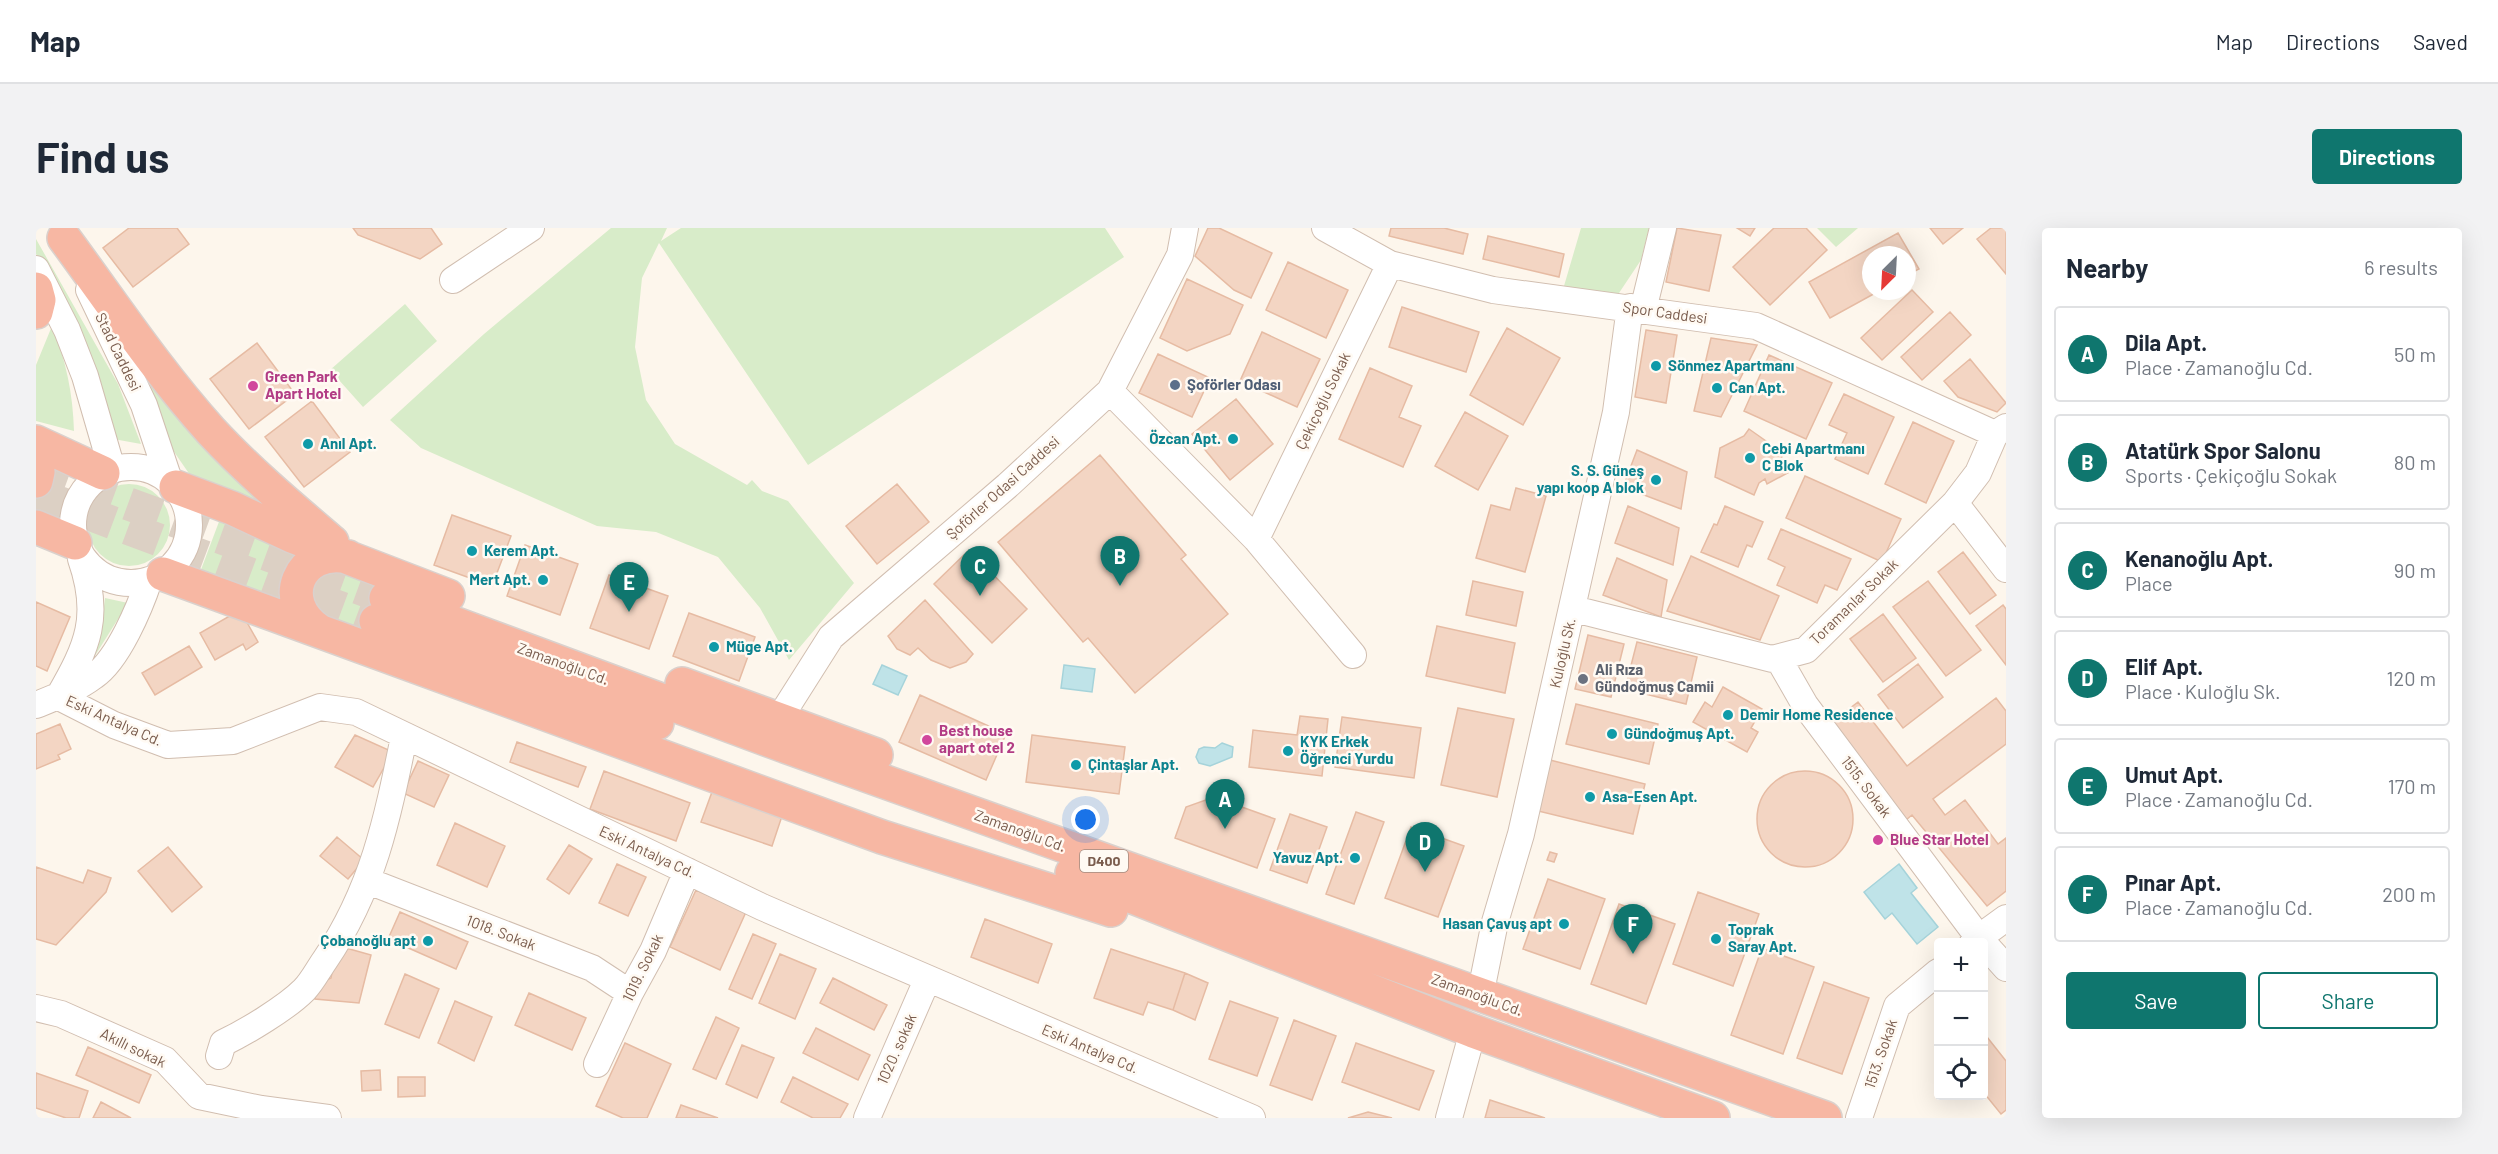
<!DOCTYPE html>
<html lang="en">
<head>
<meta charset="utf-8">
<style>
  :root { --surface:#fff; --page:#f2f2f3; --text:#1f2937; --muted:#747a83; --line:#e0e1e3; --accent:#0f766e }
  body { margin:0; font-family:Barlow,sans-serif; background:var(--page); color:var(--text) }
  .controls { position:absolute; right:18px; bottom:18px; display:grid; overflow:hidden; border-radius:6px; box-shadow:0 6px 24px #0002 }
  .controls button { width:54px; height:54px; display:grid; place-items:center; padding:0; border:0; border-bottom:2px solid var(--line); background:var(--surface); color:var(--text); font:30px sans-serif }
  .compass { position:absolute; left:1826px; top:18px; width:54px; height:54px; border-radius:50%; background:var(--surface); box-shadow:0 6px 24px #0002; rotate:204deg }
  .you { position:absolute; left:1050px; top:592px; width:21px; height:21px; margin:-15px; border:4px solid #fff; border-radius:50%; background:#1a73e8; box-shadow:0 0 0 9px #1a73e833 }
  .badge { display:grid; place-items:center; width:39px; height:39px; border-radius:50%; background:var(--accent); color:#fff; font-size:20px; font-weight:700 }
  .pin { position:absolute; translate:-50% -50px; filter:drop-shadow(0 2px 3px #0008) }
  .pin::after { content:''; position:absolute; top:32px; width:21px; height:18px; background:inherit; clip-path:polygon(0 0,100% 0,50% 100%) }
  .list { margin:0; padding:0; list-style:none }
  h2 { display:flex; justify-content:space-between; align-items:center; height:78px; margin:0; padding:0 24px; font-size:26px }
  h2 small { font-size:20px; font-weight:400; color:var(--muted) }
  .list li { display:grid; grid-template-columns:39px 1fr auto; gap:18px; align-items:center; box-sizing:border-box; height:96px; margin:0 12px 12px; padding:0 12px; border:2px solid var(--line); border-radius:6px }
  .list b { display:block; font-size:22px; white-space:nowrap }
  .list p { margin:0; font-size:20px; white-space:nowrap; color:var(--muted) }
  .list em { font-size:20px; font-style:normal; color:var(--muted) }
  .actions { display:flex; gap:12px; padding:18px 24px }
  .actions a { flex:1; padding:14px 0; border:2px solid var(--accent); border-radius:6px; text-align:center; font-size:21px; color:var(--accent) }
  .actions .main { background:var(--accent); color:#fff }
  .icon { flex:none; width:33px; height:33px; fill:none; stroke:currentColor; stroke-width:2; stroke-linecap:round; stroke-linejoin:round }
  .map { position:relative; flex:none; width:1970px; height:890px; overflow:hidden; border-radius:6px }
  header { display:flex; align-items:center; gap:36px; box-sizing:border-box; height:84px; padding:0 30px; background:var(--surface); border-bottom:2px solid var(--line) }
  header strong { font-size:28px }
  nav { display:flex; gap:33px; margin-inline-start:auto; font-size:21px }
  .intro { display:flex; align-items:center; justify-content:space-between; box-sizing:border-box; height:144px; padding:0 36px }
  h1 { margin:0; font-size:42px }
  .button { padding:15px 27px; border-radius:6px; background:var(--accent); color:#fff; font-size:21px; font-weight:700 }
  main { display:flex; gap:36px; padding:0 36px }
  aside { flex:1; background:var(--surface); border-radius:6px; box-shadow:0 6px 24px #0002 }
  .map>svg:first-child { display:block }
  .green { fill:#d8ecc9 }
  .water { fill:#bfe3e8; stroke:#a5d3da; stroke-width:1.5 }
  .building { fill:#f3d5c3; stroke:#e6bba3; stroke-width:1.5 }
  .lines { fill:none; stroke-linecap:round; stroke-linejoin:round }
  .highway-tunnel { stroke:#dcd0c4; stroke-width:33; stroke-dasharray:33 16; stroke-linecap:butt }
  .minor-casing { stroke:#d1beb0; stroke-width:28 }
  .highway-casing { stroke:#dad1cd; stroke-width:36 }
  .minor { stroke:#fff; stroke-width:26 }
  .highway { stroke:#f7b7a3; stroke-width:33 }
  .culture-dot { fill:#0f9aa8; stroke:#fffaf3; stroke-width:2 }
  .service-dot { fill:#5c6f8a; stroke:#fffaf3; stroke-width:2 }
  .hotel-dot { fill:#d1479c; stroke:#fffaf3; stroke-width:2 }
  .worship-dot { fill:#6b7280; stroke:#fffaf3; stroke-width:2 }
  .labels { text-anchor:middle; stroke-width:5; stroke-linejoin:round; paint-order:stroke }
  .shield { fill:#fffaf3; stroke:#a28b7f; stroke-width:1.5 }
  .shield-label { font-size:14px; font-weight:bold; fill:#7a5c4d }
  .street-label { font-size:15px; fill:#7a5c4d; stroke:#fffaf3 }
  .culture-label { font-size:15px; font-weight:bold; fill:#0d838f; stroke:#fffaf3; text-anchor:start }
  .hotel-label { font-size:15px; font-weight:bold; fill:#b23c85; stroke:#fffaf3; text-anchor:start }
  .service-label { font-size:15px; font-weight:bold; fill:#4e5e75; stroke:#fffaf3; text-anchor:start }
  .worship-label { font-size:15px; font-weight:bold; fill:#5b616d; stroke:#fffaf3; text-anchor:start }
</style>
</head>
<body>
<header>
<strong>Map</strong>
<nav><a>Map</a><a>Directions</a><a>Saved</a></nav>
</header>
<div class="intro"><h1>Find us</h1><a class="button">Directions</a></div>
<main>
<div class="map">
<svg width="1970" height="890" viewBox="0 0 1970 890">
  <rect width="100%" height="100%" fill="#fdf6ec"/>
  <!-- green -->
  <path class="green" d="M575 0H631L625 13 645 0H1069L1088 29 772 237 623 15 606 50 599 119 610 172 639 216 711 257 716 252 726 263 752 273 818 355 753 432 724 380 682 329 620 304 561 298 385 220 354 192 448 106Z
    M1545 0H1613L1605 32 1581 68 1528 58Z
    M1781 0H1822L1800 19Z
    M0 11 82 156 105 216 72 210 60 148 49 112 0 26Z
    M70 76 262 294 154 247 132 215Z
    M369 76 401 113 327 179 294 142Z
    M16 98C30 132 37 166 38 203L0 193V137Z
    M12 238H35L15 292 0 286C0 269 8 255 12 238Z
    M52 297a41 41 0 1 1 82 0a41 41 0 1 1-82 0Z
    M184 291 274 326 253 382 163 347Z
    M290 338 348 355 326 410 282 393 269 358Z
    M69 370 92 375 55 434 65 403Z"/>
  <!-- water -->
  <path class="water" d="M846 437 871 448 862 467 837 456Z
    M1028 437 1059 441 1056 464 1025 460Z
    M1186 515 1197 519 1196 529 1174 538 1163 535 1160 529 1163 521 1168 519 1179 520Z
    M1863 636 1881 660 1875 665 1902 699 1881 716 1856 685 1849 691 1828 664Z"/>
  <!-- building -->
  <path class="building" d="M93 0H141L153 16 97 59 67 20Z
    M317 0H395L406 16 384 31 322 7Z
    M1172 0H1183L1236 25 1215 70 1198 62 1159 28Z
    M1355 0H1408L1432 6 1427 26 1353 8Z
    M1641 0 1685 7 1673 63 1630 54Z
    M1701 0H1719L1714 8Z
    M1738 0H1770L1791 22 1734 77 1697 39Z
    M1894 0H1927L1907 16Z
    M1955 0H1970V46L1941 11Z
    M1862 5 1883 41 1871 47V27H1835V63H1843L1794 90 1773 54Z
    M1452 8 1528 26 1523 49 1447 31Z
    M1252 34 1312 62 1290 110 1230 82Z
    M1151 51 1207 77 1194 106 1151 123 1124 110Z
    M1876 62 1897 84 1846 132 1825 110Z
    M1366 79 1443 104 1430 144 1353 119Z
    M1914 84 1935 107 1886 152 1865 129Z
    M1471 100 1524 130 1487 197 1434 167Z
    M1610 102 1641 107 1630 175 1599 169Z
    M1226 104 1284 131 1261 179 1204 153Z
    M1675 110 1721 117 1685 189 1658 183Z
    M221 115 259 166 213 201 174 151Z
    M1122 126 1174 150 1156 189 1103 165Z
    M1733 127 1796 155 1770 211 1708 183Z
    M1934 131 1970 175 1961 184 1922 169 1908 153Z
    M1334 140 1376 158 1363 189 1385 198 1367 239 1303 211Z
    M1808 166 1858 189 1832 246 1799 231 1811 205 1793 197Z
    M1200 171 1237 216 1194 252 1156 206Z
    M276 173 314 224 268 259 229 209Z
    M1429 184 1472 208 1442 262 1399 238Z
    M1877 194 1918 213 1890 275 1849 256Z
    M1713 201 1747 225 1744 234 1755 243 1731 256 1729 251 1723 255 1718 267 1679 249 1684 220 1708 208Z
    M1601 222 1651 244 1645 281 1587 259Z
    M1064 227 1150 327 1145 331 1192 386 1099 465 1052 410 1047 414 962 314Z
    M1769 248 1865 291 1846 334 1750 290Z
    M861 256 893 294 841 336 810 298Z
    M1480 260 1510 268 1489 344 1440 330 1455 277 1474 282Z
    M1592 278 1643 300 1637 337 1579 315Z
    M1689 278 1727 294 1716 319 1711 317 1702 339 1665 324 1678 296 1681 297Z
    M416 287 475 308 456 358 398 337Z
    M1745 301 1815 331 1801 362 1789 357 1781 375 1741 357 1749 339 1732 331Z
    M489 317 542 336 524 387 471 368Z
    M933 322 991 381 956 415 898 356Z
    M1927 324 1960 367 1934 386 1902 344Z
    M1655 328 1743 368 1724 412 1631 383Z
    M1581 330 1631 352 1625 389 1567 367Z
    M573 347 632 368 613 421 554 400Z
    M1437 353 1487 364 1480 398 1430 387Z
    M1892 353 1945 422 1910 448 1857 379Z
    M889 372 937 426 930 434 914 440 895 432 882 420 874 427 861 421 852 408Z
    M0 374 34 389 11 443 0 438Z
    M1967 377 1970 381V437L1940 398Z
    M204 382 222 414 210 422 207 416 179 432 164 405Z
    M653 385 719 409 703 453 637 428Z
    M1847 386 1880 430 1847 454 1814 411Z
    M1401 398 1479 415 1469 465 1390 448Z
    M1552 407 1588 416 1575 469 1539 461Z
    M1601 414 1661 429 1650 476 1589 461Z
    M153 418 166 439 119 467 106 445Z
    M1882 436 1907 469 1867 500 1842 467Z
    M1687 459 1726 481 1715 500 1722 504 1711 524 1657 494 1669 474 1676 479Z
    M884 467 970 506 950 552 863 514Z
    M1960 470 1970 483V516L1897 571 1909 587 1929 572 1962 616 1970 610V663L1951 678 1876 587 1870 592 1795 495 1822 474 1871 538Z
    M1540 476 1622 496 1613 536 1530 516Z
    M1422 480 1478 491 1461 569 1405 557Z
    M1264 488 1292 491 1286 548 1213 539 1217 502 1261 507Z
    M1306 489 1385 500 1378 550 1299 539Z
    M24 496 35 521 22 527 24 531 0 541V506Z
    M319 507 357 524 337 559 299 539Z
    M996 507 1089 519 1083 566 990 554Z
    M481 514 550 539 542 559 474 534Z
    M1510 531 1609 556 1597 606 1498 582Z
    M382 533 413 547 398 579 367 565Z
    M568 543 654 575 640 613 554 581Z
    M1721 591a48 48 0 1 1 96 0a48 48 0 1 1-96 0Z
    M676 564 746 588 736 618 665 594Z
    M1178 569 1239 591 1221 640 1139 610 1150 579Z
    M1320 584 1348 594 1318 676 1290 666Z
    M1254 586 1291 599 1271 655 1234 642Z
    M419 595 469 618 451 659 401 637Z
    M1375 599 1428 618 1402 689 1349 670Z
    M301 609 328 632 312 651 284 628Z
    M533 617 556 631 533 666 511 651Z
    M132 619 166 659 136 684 102 643Z
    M1514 624 1521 626 1518 634 1511 632Z
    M581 636 610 649 592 688 563 675Z
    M0 639 47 655 52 642 75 650 70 664 20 717 0 711Z
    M1512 651 1569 671 1544 741 1487 721Z
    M660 662 710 684 684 742 634 719Z
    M1662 664 1723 686 1697 758 1637 736Z
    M1583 676 1639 696 1610 776 1555 756Z
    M364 684 432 714 420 741 352 711Z
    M949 691 1016 716 1002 755 935 729Z
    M717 706 740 716 716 771 693 761Z
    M310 720 335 727 323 775 279 771 281 756 295 750 298 733Z
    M1726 720 1778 739 1747 826 1695 807Z
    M1075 721 1149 745 1137 782 1112 774 1107 787 1058 770Z
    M744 726 780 741 759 791 723 775Z
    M1149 745 1172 755 1159 792 1137 782Z
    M369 746 403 761 383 810 349 796Z
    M797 750 851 777 838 802 784 775Z
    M1788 754 1833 770 1806 846 1761 830Z
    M493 765 550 790 536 822 479 797Z
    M419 773 456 789 438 833 402 815Z
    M1194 773 1242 790 1221 848 1173 831Z
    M680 789 703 800 680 851 657 841Z
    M1258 792 1300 808 1276 872 1234 857Z
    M780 800 834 827 822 852 767 825Z
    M1951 809 1970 833V882L1965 886 1948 865V812Z
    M589 815 635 836 611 890H587L560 878Z
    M1320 815 1398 843 1383 882 1306 854Z
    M706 817 738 830 721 870 690 856Z
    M52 819 115 847 103 875 40 847Z
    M344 842 345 862 326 863 325 843Z
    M0 845 52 863 43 890H30L0 880Z
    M362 849H389V868L362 869Z
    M757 849 812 876 804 890H777L745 874Z
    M1454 872 1509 890H1449Z
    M65 874 95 890H57Z
    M645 877 682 890H640Z
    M1332 884 1356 890H1312Z"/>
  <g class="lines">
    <!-- highway-tunnel -->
    <path class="highway-tunnel" d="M0 242 350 370
      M0 266 340 393"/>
    <defs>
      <path id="minor" d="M1289 0 1354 36 1457 62 1720 98 1959 206
        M0 41 31 102 49 148 76 241
        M417 52 495 0
        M53 62 108 177 133 252
        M1607 82 1627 0
        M1074 163 1220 311 1317 427
        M37 297a58 58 0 1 1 116 0a58 58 0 1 1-116 0Z
        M1919 275 1970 341
        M1220 311 1354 36
        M1538 381 1736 431 1770 422 1919 275 1942 245 1959 206 1970 199
        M1742 430 1769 477 1943 710 1970 740
        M23 468C52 418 65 388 45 331
        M23 469 78 497 132 517 197 513 284 479 320 484 726 679 1216 890
        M0 477C20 469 41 461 58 448 82 432 104 379 113 352
        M743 491 795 409 971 258 1074 163 1144 27 1149 0
        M332 653 556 740 594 765
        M1937 714 1970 690
        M1444 768 1459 694 1485 606 1580 184 1594 79
        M0 780 25 786 129 832 163 868 225 881 292 890
        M183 828 187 815C210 804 250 780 268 762 276 754 282 742 289 732 337 661 351 592 368 509
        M561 836 594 765 617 723 651 643
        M831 890 891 752
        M1413 890 1437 803
        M1823 890 1861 778 1902 744"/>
      <path id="highway" d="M28 10C76 75 121 143 175 203 212 243 255 279 296 314
        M0 61 3 72 0 84
        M0 214 67 245
        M0 229 2 244 0 253
        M140 259 196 280 256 308 412 368
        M0 299 39 315
        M127 346 846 609 1075 682
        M350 370 746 517 1789 890
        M340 393 621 495
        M282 402C241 374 262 319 312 329
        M646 456 840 527
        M1036 645 1437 803 1677 890"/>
    </defs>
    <!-- minor casing -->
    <use href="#minor" class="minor-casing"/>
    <!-- highway casing -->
    <use href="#highway" class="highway-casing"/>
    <!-- minor -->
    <use href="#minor" class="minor"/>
    <!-- highway -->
    <use href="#highway" class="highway"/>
  </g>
  <!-- markers -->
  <g class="culture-dot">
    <circle cx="1620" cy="138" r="6"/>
    <circle cx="1681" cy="160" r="6"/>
    <circle cx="1197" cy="211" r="6"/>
    <circle cx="272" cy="216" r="6"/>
    <circle cx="1714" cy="230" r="6"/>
    <circle cx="1620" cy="252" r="6"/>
    <circle cx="436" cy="323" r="6"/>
    <circle cx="507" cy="352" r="6"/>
    <circle cx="678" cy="419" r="6"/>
    <circle cx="1692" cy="487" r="6"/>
    <circle cx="1576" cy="506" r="6"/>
    <circle cx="1252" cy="523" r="6"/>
    <circle cx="1040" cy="537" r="6"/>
    <circle cx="1554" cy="569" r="6"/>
    <circle cx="1319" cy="630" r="6"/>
    <circle cx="1528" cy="696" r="6"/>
    <circle cx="1680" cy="711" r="6"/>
    <circle cx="392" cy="713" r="6"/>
  </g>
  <circle class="service-dot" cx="1139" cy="157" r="6"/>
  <g class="hotel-dot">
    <circle cx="217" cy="158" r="6"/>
    <circle cx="891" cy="512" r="6"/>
    <circle cx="1842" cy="612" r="6"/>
  </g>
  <circle class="worship-dot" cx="1547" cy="451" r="6"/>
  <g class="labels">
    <!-- shield labels -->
    <rect class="shield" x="1044" y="622" width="48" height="22" rx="4.5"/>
    <g class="shield-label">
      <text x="1068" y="638">D400</text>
    </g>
    <!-- street labels -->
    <g class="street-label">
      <text transform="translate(1629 85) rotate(8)" y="5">Spor Caddesi</text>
      <text transform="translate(82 124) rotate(64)" y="5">Stad Caddesi</text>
      <text transform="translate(1287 173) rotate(-64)" y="5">Çekiçoğlu Sokak</text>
      <text transform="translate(967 260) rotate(-42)" y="5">Şoförler Odasi Caddesi</text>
      <text transform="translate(1818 374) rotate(-44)" y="5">Toramanlar Sokak</text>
      <text transform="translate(1527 425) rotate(-77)" y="5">Kuloğlu Sk.</text>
      <text transform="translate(527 436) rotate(20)" y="5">Zamanoğlu Cd.</text>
      <text transform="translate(78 493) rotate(24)" y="5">Eski Antalya Cd.</text>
      <text transform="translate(1830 559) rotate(53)" y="5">1515. Sokak</text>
      <text transform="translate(984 603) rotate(20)" y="5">Zamanoğlu Cd.</text>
      <text transform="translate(611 624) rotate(25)" y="5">Eski Antalya Cd.</text>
      <text transform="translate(465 705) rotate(21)" y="5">1018. Sokak</text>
      <text transform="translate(607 740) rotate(-64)" y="5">1019. Sokak</text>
      <text transform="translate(1441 767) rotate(20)" y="5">Zamanoğlu Cd.</text>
      <text transform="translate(97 820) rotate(26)" y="5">Akıllı sokak</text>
      <text transform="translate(861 821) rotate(-66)" y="5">1020. sokak</text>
      <text transform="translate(1054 821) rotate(23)" y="5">Eski Antalya Cd.</text>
      <text transform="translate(1845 826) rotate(-71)" y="5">1513. Sokak</text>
    </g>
    <!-- culture labels -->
    <g class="culture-label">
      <text x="1632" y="143">Sönmez Apartmanı</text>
      <text x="1693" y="165">Can Apt.</text>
      <text x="1185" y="216" text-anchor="end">Özcan Apt.</text>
      <text x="284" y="221">Anıl Apt.</text>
      <text x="1726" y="226">Cebi Apartmanı<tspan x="1726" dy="17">C Blok</tspan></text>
      <text x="1608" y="248" text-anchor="end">S. S. Güneş<tspan x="1608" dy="17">yapı koop A blok</tspan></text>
      <text x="448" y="328">Kerem Apt.</text>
      <text x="495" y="357" text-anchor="end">Mert Apt.</text>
      <text x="690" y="424">Müge Apt.</text>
      <text x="1704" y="492">Demir Home Residence</text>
      <text x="1588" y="511">Gündoğmuş Apt.</text>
      <text x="1264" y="519">KYK Erkek<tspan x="1264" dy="17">Öğrenci Yurdu</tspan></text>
      <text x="1052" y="542">Çintaşlar Apt.</text>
      <text x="1566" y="574">Asa-Esen Apt.</text>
      <text x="1307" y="635" text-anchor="end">Yavuz Apt.</text>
      <text x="1516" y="701" text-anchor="end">Hasan Çavuş apt</text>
      <text x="1692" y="707">Toprak<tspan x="1692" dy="17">Saray Apt.</tspan></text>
      <text x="380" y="718" text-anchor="end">Çobanoğlu apt</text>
    </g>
    <!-- hotel labels -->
    <g class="hotel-label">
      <text x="229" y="154">Green Park<tspan x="229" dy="17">Apart Hotel</tspan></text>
      <text x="903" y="508">Best house<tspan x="903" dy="17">apart otel 2</tspan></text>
      <text x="1854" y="617">Blue Star Hotel</text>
    </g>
    <!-- service labels -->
    <g class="service-label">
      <text x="1151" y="162">Şoförler Odası</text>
    </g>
    <!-- worship labels -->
    <g class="worship-label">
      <text x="1559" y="447">Ali Rıza<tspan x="1559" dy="17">Gündoğmuş Camii</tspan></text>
    </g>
  </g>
</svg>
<div class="controls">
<button>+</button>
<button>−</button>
<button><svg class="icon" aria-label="locate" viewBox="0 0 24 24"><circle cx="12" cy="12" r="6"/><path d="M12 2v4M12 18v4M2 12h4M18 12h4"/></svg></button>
</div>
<svg class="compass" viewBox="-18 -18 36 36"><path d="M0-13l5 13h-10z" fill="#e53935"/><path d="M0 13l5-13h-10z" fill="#747a83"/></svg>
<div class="you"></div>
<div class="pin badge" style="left:1189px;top:601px">A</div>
<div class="pin badge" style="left:1084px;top:358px">B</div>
<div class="pin badge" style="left:944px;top:368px">C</div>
<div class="pin badge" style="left:1389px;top:644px">D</div>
<div class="pin badge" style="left:593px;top:384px">E</div>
<div class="pin badge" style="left:1597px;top:726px">F</div>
</div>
<aside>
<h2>Nearby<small>6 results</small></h2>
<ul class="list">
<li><span class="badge">A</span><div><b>Dila Apt.</b><p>Place · Zamanoğlu Cd.</p></div><em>50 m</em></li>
<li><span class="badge">B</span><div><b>Atatürk Spor Salonu</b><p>Sports · Çekiçoğlu Sokak</p></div><em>80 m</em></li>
<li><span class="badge">C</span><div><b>Kenanoğlu Apt.</b><p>Place</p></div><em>90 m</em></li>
<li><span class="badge">D</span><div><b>Elif Apt.</b><p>Place · Kuloğlu Sk.</p></div><em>120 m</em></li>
<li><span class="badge">E</span><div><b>Umut Apt.</b><p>Place · Zamanoğlu Cd.</p></div><em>170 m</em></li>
<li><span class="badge">F</span><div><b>Pınar Apt.</b><p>Place · Zamanoğlu Cd.</p></div><em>200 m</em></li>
</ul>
<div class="actions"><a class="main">Save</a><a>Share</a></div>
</aside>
</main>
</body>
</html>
